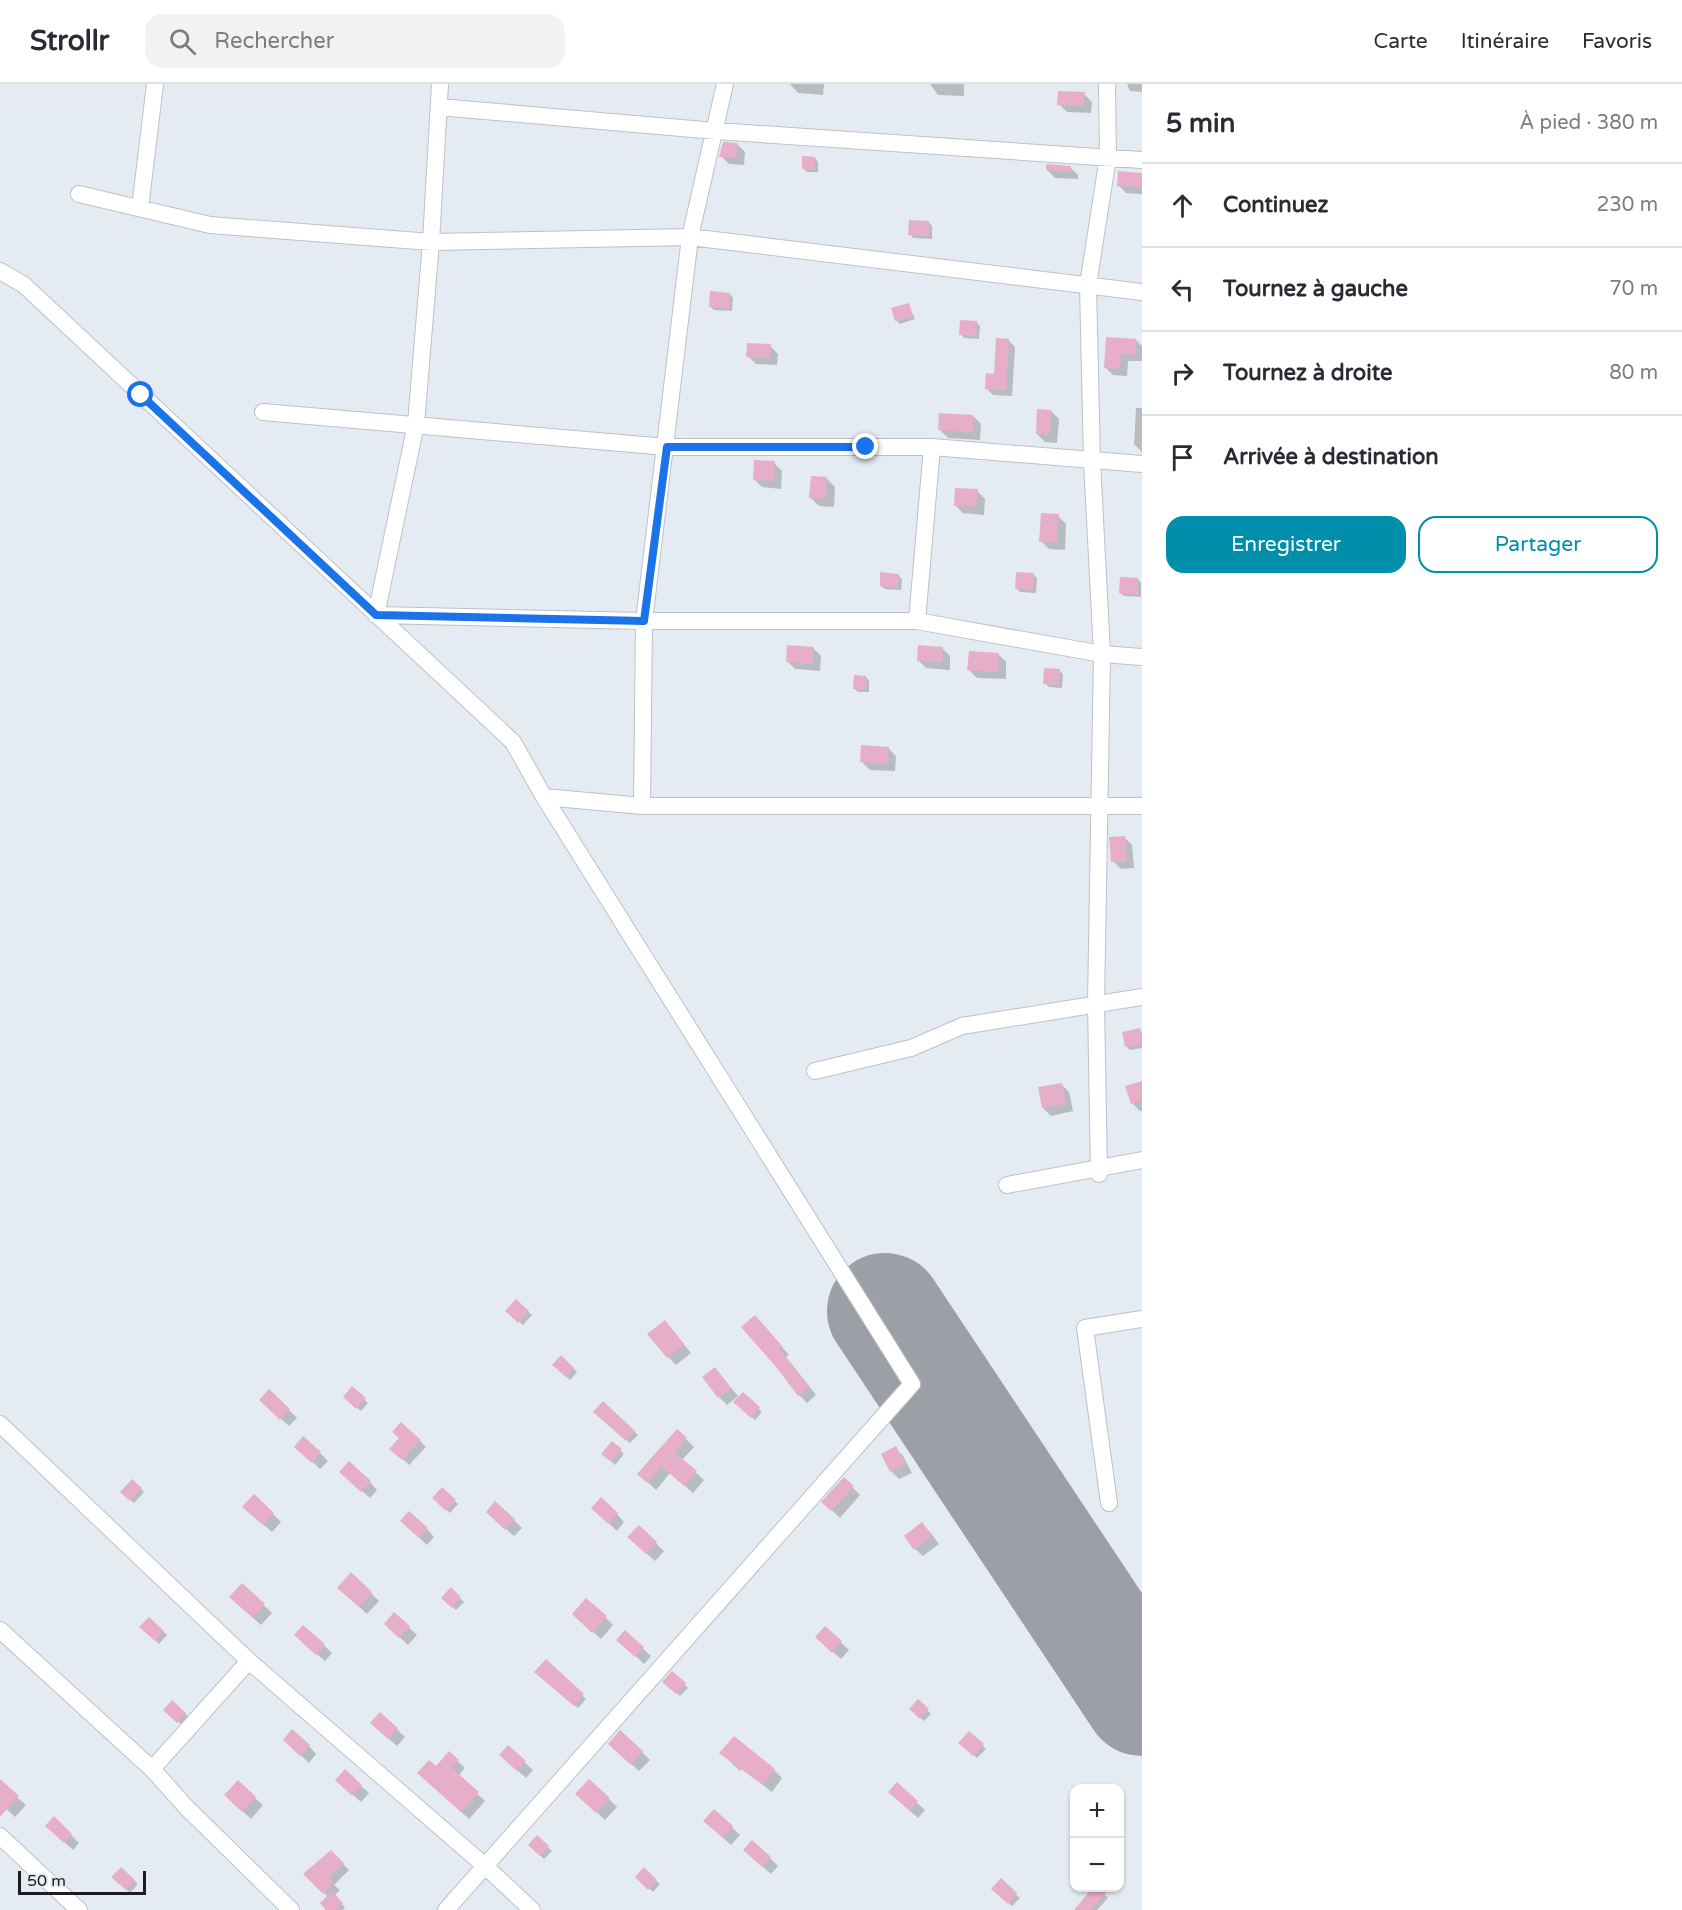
<!DOCTYPE html>
<html lang="fr">
<head>
<meta charset="utf-8">
<style>
  :root { --surface:#fff; --page:#f2f2f3; --text:#2b2b33; --muted:#7c7c81; --line:#e1e1e2; --accent:#008fab }
  body { margin:0; font-family:"Varela Round",sans-serif; background:var(--page); color:var(--text) }
  .controls { position:absolute; right:18px; bottom:18px; display:grid; overflow:hidden; border-radius:12px; box-shadow:0 2px 4px #0004 }
  .controls button { width:54px; height:54px; display:grid; place-items:center; padding:0; border:0; border-bottom:2px solid var(--line); background:var(--surface); color:var(--text); font:30px sans-serif }
  .scale { position:absolute; left:18px; bottom:15px; width:128px; box-sizing:border-box; padding-left:6px; border:3px solid #1b1d20; border-top:0; font-size:16px; line-height:21px; white-space:nowrap; color:#1b1d20; -webkit-text-stroke:4px #e5ebf2; paint-order:stroke }
  .stop { position:absolute; width:18px; height:18px; margin:-14px; border:4px solid #1a73e8; border-radius:50%; background:#fff }
  .stop.end { background:#1a73e8; border-color:#fff; box-shadow:0 2px 6px #0008 }
  .list { margin:0; padding:0; list-style:none }
  h2 { display:flex; justify-content:space-between; align-items:center; height:78px; margin:0; padding:0 24px; font-size:26px }
  h2 small { font-size:20px; font-weight:400; color:var(--muted) }
  .list li { display:grid; grid-template-columns:39px 1fr auto; gap:18px; align-items:center; box-sizing:border-box; height:84px; padding:0 24px; border-top:2px solid var(--line) }
  .list b { display:block; font-size:22px; white-space:nowrap }
  .list em { font-size:20px; font-style:normal; color:var(--muted) }
  .actions { display:flex; gap:12px; padding:18px 24px }
  .actions a { flex:1; padding:14px 0; border:2px solid var(--accent); border-radius:18px; text-align:center; font-size:21px; color:var(--accent) }
  .actions .main { background:var(--accent); color:#fff }
  .icon { flex:none; width:33px; height:33px; fill:none; stroke:currentColor; stroke-width:2; stroke-linecap:round; stroke-linejoin:round }
  .map { position:relative; flex:none; width:1142px; height:1826px; overflow:hidden }
  header { display:flex; align-items:center; gap:36px; box-sizing:border-box; height:84px; padding:0 30px; background:var(--surface); border-bottom:2px solid var(--line) }
  header strong { font-size:28px }
  nav { display:flex; gap:33px; margin-inline-start:auto; font-size:21px }
  .search { width:420px; height:54px; background:var(--page); display:flex; align-items:center; gap:15px; box-sizing:border-box; padding:0 21px; border-radius:18px; color:var(--muted); font-size:22px }
  main { display:flex }
  aside { flex:1; background:var(--surface) }
  .map>svg:first-child { display:block }
  .shadow { fill:#0003 }
  .lines { fill:none; stroke-linecap:round; stroke-linejoin:round }
  .runway { stroke:#9ca0a6; stroke-width:116 }
  .building { fill:#e7aec7 }
  .minor-casing { stroke:#bcc1c8; stroke-width:18 }
  .minor { stroke:#fff; stroke-width:16 }
  .route { stroke:#1a73e8; stroke-width:8 }
</style>
</head>
<body>
<header>
<strong>Strollr</strong>
<div class="search"><svg class="icon" aria-label="search" viewBox="0 0 24 24"><circle cx="10" cy="10" r="6"/><path d="M15 15l6 6"/></svg>Rechercher</div>
<nav><a>Carte</a><a>Itinéraire</a><a>Favoris</a></nav>
</header>
<main>
<div class="map">
<svg width="1142" height="1826" viewBox="0 0 1142 1826">
  <rect width="100%" height="100%" fill="#e5ebf2"/>
  <!-- shadow -->
  <path class="shadow" d="M790 0H824L823 11 798 9Z
    M930 0H964V12L938 11Z
    M1127 0H1142V8L1130 7Z
    M1084 10 1092 18 1091 29 1067 28 1059 20Z
    M737 60 745 68 744 81 729 80 721 72Z
    M815 74 818 78V88H807L803 84Z
    M1070 83 1078 91V95L1055 94 1047 86Z
    M1142 90V110L1126 109 1118 101Z
    M929 138 932 142V155L913 154 910 150Z
    M730 210 733 214 732 227 714 226 710 222Z
    M908 220 915 235 900 240 896 236Z
    M977 239 980 242 979 255 964 254 961 250Z
    M1008 256 1015 263 1012 312 993 311 986 304 995 292Z
    M1136 256 1142 262V277H1128L1127 292 1113 291 1106 284Z
    M770 262 778 270 777 281 756 280 748 272Z
    M1136 324H1142V368L1134 360Z
    M1051 327 1059 335 1057 359 1045 358 1037 350Z
    M973 332 981 340 980 356 948 354 940 346Z
    M774 379 782 387 781 405 762 403 754 395Z
    M827 395 835 403 834 423 819 422 811 414Z
    M977 407 985 415 984 431 963 429 955 421Z
    M1058 432 1066 440 1065 466 1049 465 1041 457Z
    M898 491 902 495 901 506 885 505 881 502Z
    M1034 491 1037 494 1036 509 1020 508 1016 504Z
    M1138 495 1141 499V513L1124 512 1120 509Z
    M813 564 821 572 820 587 795 585 787 577Z
    M942 564 950 572V586L926 584 918 576Z
    M998 570 1006 578V595L977 594 969 586Z
    M1059 586 1063 590 1062 604 1049 603 1045 599Z
    M866 593 869 597V608H858L854 604Z
    M888 664 896 672 895 687 870 686 862 678Z
    M1124 753 1132 761 1134 784 1121 785 1113 777Z
    M1139 946 1142 948V964L1130 966 1127 963Z
    M1142 998V1027H1140L1132 1019Z
    M1061 1000 1069 1008 1073 1027 1051 1032 1043 1024Z
    M516 1217 532 1231 523 1241 507 1227Z
    M763 1241 789 1271 786 1273 816 1311 807 1319 799 1311Z
    M672 1246 691 1269 676 1281 668 1273Z
    M561 1273 577 1288 570 1296 554 1281Z
    M715 1285 738 1312 727 1321 719 1313Z
    M352 1305 368 1319 361 1327 345 1313Z
    M743 1310 762 1328 755 1336 735 1318Z
    M603 1319 638 1351 630 1359 595 1328Z
    M269 1324 289 1326 297 1334 289 1342Z
    M686 1355 694 1363 682 1376 704 1396 693 1409 670 1389 656 1406 639 1390Z
    M420 1357 426 1363 409 1381 392 1365Z
    M612 1359 624 1370 615 1381 603 1369Z
    M895 1364 903 1372 912 1389 899 1395 891 1387Z
    M320 1369 328 1377 320 1385 304 1370Z
    M844 1395 860 1411 840 1434 823 1418Z
    M349 1396 370 1398 377 1406 370 1414Z
    M132 1397 144 1408 134 1419 122 1408Z
    M442 1406 458 1420 450 1429 434 1414Z
    M273 1430 281 1438 272 1448 252 1431Z
    M617 1430 624 1438 617 1447 601 1432Z
    M496 1436H514L522 1444 514 1452Z
    M639 1443 664 1467 655 1477 637 1461Z
    M410 1445H427L434 1453 427 1461Z
    M930 1448 939 1460 923 1472 915 1465Z
    M242 1501 272 1529 261 1541 239 1521Z
    M451 1505 464 1518 456 1526 443 1514Z
    M371 1509 379 1517 367 1530 347 1511Z
    M394 1530 417 1551 408 1561 394 1548Z
    M606 1534 613 1541 601 1555 582 1538Z
    M149 1535 167 1551 159 1560 141 1543Z
    M304 1543 332 1569 325 1577 304 1559Z
    M825 1544 849 1566 841 1575 825 1561Z
    M625 1548 651 1572 644 1580 626 1563Z
    M546 1577 586 1615 578 1624 540 1591Z
    M672 1589 688 1604 680 1612 664 1598Z
    M918 1618 931 1630 924 1637 911 1625Z
    M172 1619 189 1633 182 1641 165 1626Z
    M380 1630 405 1653 397 1662 380 1647Z
    M969 1649 986 1665 977 1674 961 1659Z
    M309 1662 316 1670 309 1679 293 1664Z
    M508 1663 533 1686 526 1694 509 1679Z
    M618 1668H642L650 1676 639 1687Z
    M449 1669 465 1684 458 1692 485 1717 469 1735 427 1697Z
    M721 1669 774 1686 782 1694 772 1708 742 1685 740 1687Z
    M0 1699 26 1721 15 1733 0 1719Z
    M897 1701 925 1726 918 1734 898 1716Z
    M361 1702 369 1709 361 1718 345 1704Z
    M255 1714 263 1721 251 1735 234 1719Z
    M609 1715 617 1723 605 1736 585 1717Z
    M714 1727 740 1751 731 1761 713 1745Z
    M55 1750 71 1751 79 1759 73 1766Z
    M537 1753 552 1767 544 1775 530 1761Z
    M331 1768 349 1786 334 1801 340 1806 334 1812 345 1823 343 1826H328V1813L305 1790Z
    M753 1774H770L778 1782 771 1790Z
    M121 1785 138 1800 130 1809 113 1793Z
    M644 1786 660 1800 653 1808 637 1793Z
    M1001 1797 1020 1814 1012 1822 993 1805Z
    M1098 1804 1108 1814 1097 1826H1076Z"/>
  <g class="lines">
    <!-- runway -->
    <path class="runway" d="M885 1227 1142 1614"/>
  </g>
  <!-- building -->
  <path class="building" d="M1058 7 1085 8 1084 22 1057 21Z
    M723 58 737 59V73H719Z
    M802 72 815 73V86L802 85Z
    M1046 80 1071 82 1070 88 1046 86Z
    M1118 87 1142 89V103L1117 102Z
    M909 136 929 137V152L908 151Z
    M710 207 730 209 729 225 709 223Z
    M909 219 913 232 895 237 891 224Z
    M960 236 977 237 976 252 959 251Z
    M1106 253 1136 255V271L1121 270 1120 285 1104 284Z
    M996 254 1009 255 1006 306 985 305 986 289 994 290Z
    M747 259 771 260 770 274 746 273Z
    M1037 325 1051 326 1050 351 1036 350Z
    M939 329 973 331V348L938 346Z
    M754 376 775 377 774 397 753 396Z
    M811 392 827 393 826 415 809 414Z
    M955 404 978 405 976 423 954 422Z
    M1041 429 1059 430 1057 459 1039 458Z
    M880 488 899 490 898 504 880 502Z
    M1016 488 1034 489 1033 506 1015 505Z
    M1120 493 1138 494V511L1119 509Z
    M787 561 814 563 813 580 786 578Z
    M918 561 943 563 942 578 917 577Z
    M969 567 999 569 998 588 967 586Z
    M1044 584 1060 585 1059 601 1043 600Z
    M854 591 866 592V605H853Z
    M861 661 889 663 887 680 860 678Z
    M1125 752 1127 777 1111 778 1109 753Z
    M1140 944 1142 960 1125 963 1122 948Z
    M1142 997V1017L1131 1020 1125 1002Z
    M1062 999 1066 1020 1042 1024 1038 1003Z
    M516 1215 529 1227 518 1239 505 1227Z
    M755 1231 782 1262 779 1265 810 1303 798 1312 777 1284 741 1243Z
    M665 1236 684 1260 667 1274 647 1250Z
    M561 1271 574 1284 566 1293 552 1281Z
    M715 1283 731 1304 718 1314 702 1293Z
    M352 1302 366 1314 356 1325 343 1313Z
    M269 1305 290 1325 280 1336 259 1316Z
    M743 1308 760 1323 751 1334 733 1318Z
    M603 1317 635 1347 626 1357 593 1328Z
    M401 1338 421 1356 402 1376 389 1365 399 1354 392 1348Z
    M677 1345 687 1354 674 1368 697 1387 684 1402 661 1382 647 1399 637 1390Z
    M303 1352 321 1368 312 1379 294 1363Z
    M612 1357 622 1365 611 1378 601 1370Z
    M896 1362 905 1380 890 1388 881 1370Z
    M349 1377 371 1397 361 1408 339 1388Z
    M844 1393 854 1402 831 1427 821 1418Z
    M132 1395 142 1404 130 1417 120 1408Z
    M442 1403 456 1416 446 1427 432 1414Z
    M254 1410 274 1429 263 1441 242 1423Z
    M601 1413 618 1429 608 1440 591 1424Z
    M495 1417 515 1435 505 1446 486 1428Z
    M409 1427 428 1444 419 1454 400 1437Z
    M922 1438 932 1451 914 1466 904 1452Z
    M639 1441 657 1458 646 1470 627 1453Z
    M351 1488 372 1508 359 1523 337 1504Z
    M242 1499 265 1520 253 1534 229 1513Z
    M451 1503 461 1513 452 1524 441 1514Z
    M586 1514 607 1532 592 1549 572 1530Z
    M394 1528 410 1542 399 1554 384 1540Z
    M149 1533 164 1547 155 1557 139 1543Z
    M303 1541 325 1560 316 1571 294 1551Z
    M825 1542 842 1557 832 1569 815 1553Z
    M625 1546 644 1563 635 1573 616 1556Z
    M546 1575 584 1610 574 1622 534 1588Z
    M672 1587 686 1599 676 1610 662 1598Z
    M918 1615 929 1625 920 1635 909 1625Z
    M172 1616 186 1629 177 1639 163 1626Z
    M380 1628 398 1644 388 1655 370 1639Z
    M292 1645 310 1661 300 1672 283 1656Z
    M620 1646 643 1667 631 1681 608 1660Z
    M969 1647 984 1660 973 1672 958 1659Z
    M734 1652 775 1685 763 1701 719 1669Z
    M508 1661 526 1677 517 1687 499 1671Z
    M449 1667 459 1676 452 1684 479 1708 461 1728 417 1689 429 1676 436 1682Z
    M345 1685 362 1701 352 1712 335 1696Z
    M0 1695 19 1712 0 1733Z
    M589 1695 610 1714 596 1729 575 1710Z
    M238 1696 256 1713 242 1728 224 1711Z
    M897 1698 918 1717 910 1727 888 1708Z
    M714 1725 733 1742 723 1754 703 1737Z
    M54 1732 72 1750 64 1759 45 1742Z
    M537 1751 549 1762 540 1772 528 1761Z
    M752 1756 771 1773 762 1783 743 1766Z
    M331 1766 344 1779 329 1793 334 1799 323 1810 303 1790Z
    M121 1783 135 1796 126 1806 111 1793Z
    M644 1783 657 1796 648 1806 635 1793Z
    M1001 1794 1017 1809 1008 1820 991 1805Z
    M1093 1803H1111L1091 1826H1074Z
    M332 1807 343 1819 336 1826H326L320 1819Z"/>
  <g class="lines">
    <defs>
      <path id="minor" d="M440 0 431 158 416 340 376 531 644 537H917L1102 570 1142 573
        M439 23 716 47 1142 76
        M79 110 210 141 431 158 690 153 1142 208
        M140 124 155 0
        M0 187 24 201 513 658 544 713 912 1300 446 1826
        M263 328 667 363H932L1142 380
        M917 537 932 363
        M544 713 642 722 644 537 690 153 725 0
        M642 722H1142
        M815 987 911 964 962 942 1142 913
        M1099 1090 1096 920 1102 570 1092 377 1088 201 1108 73 1107 0
        M1007 1101 1142 1076
        M0 1340 249 1577 485 1782 532 1826
        M1109 1419 1085 1244 1142 1235
        M0 1546 152 1685 186 1723 291 1826
        M152 1685 249 1577
        M0 1752 79 1826"/>
    </defs>
    <!-- minor casing -->
    <use href="#minor" class="minor-casing"/>
    <!-- minor -->
    <use href="#minor" class="minor"/>
  </g>
  <g class="lines">
    <!-- route -->
    <path class="route" d="M141 311 376 531 644 537 667 363H866"/>
  </g>
</svg>
<div class="controls">
<button>+</button>
<button>−</button>
</div>
<div class="scale">50 m</div>
<div class="stop" style="left:141px;top:311px"></div>
<div class="stop end" style="left:866px;top:363px"></div>
</div>
<aside>
<h2>5 min<small>À pied · 380 m</small></h2>
<ul class="list">
<li><svg class="icon" aria-label="ahead" viewBox="0 0 24 24"><path d="M12 20V5M6 11l6-6 6 6"/></svg><div><b>Continuez</b></div><em>230 m</em></li>
<li><svg class="icon" aria-label="left" viewBox="0 0 24 24"><path d="M17 20v-9H6M10 6l-5 5 5 5"/></svg><div><b>Tournez à gauche</b></div><em>70 m</em></li>
<li><svg class="icon" aria-label="right" viewBox="0 0 24 24"><path d="M7 20v-9h11M14 6l5 5-5 5"/></svg><div><b>Tournez à droite</b></div><em>80 m</em></li>
<li><svg class="icon" aria-label="arrive" viewBox="0 0 24 24"><path d="M6 21V4h12l-3 4 3 4H6"/></svg><div><b>Arrivée à destination</b></div></li>
</ul>
<div class="actions"><a class="main">Enregistrer</a><a>Partager</a></div>
</aside>
</main>
</body>
</html>
